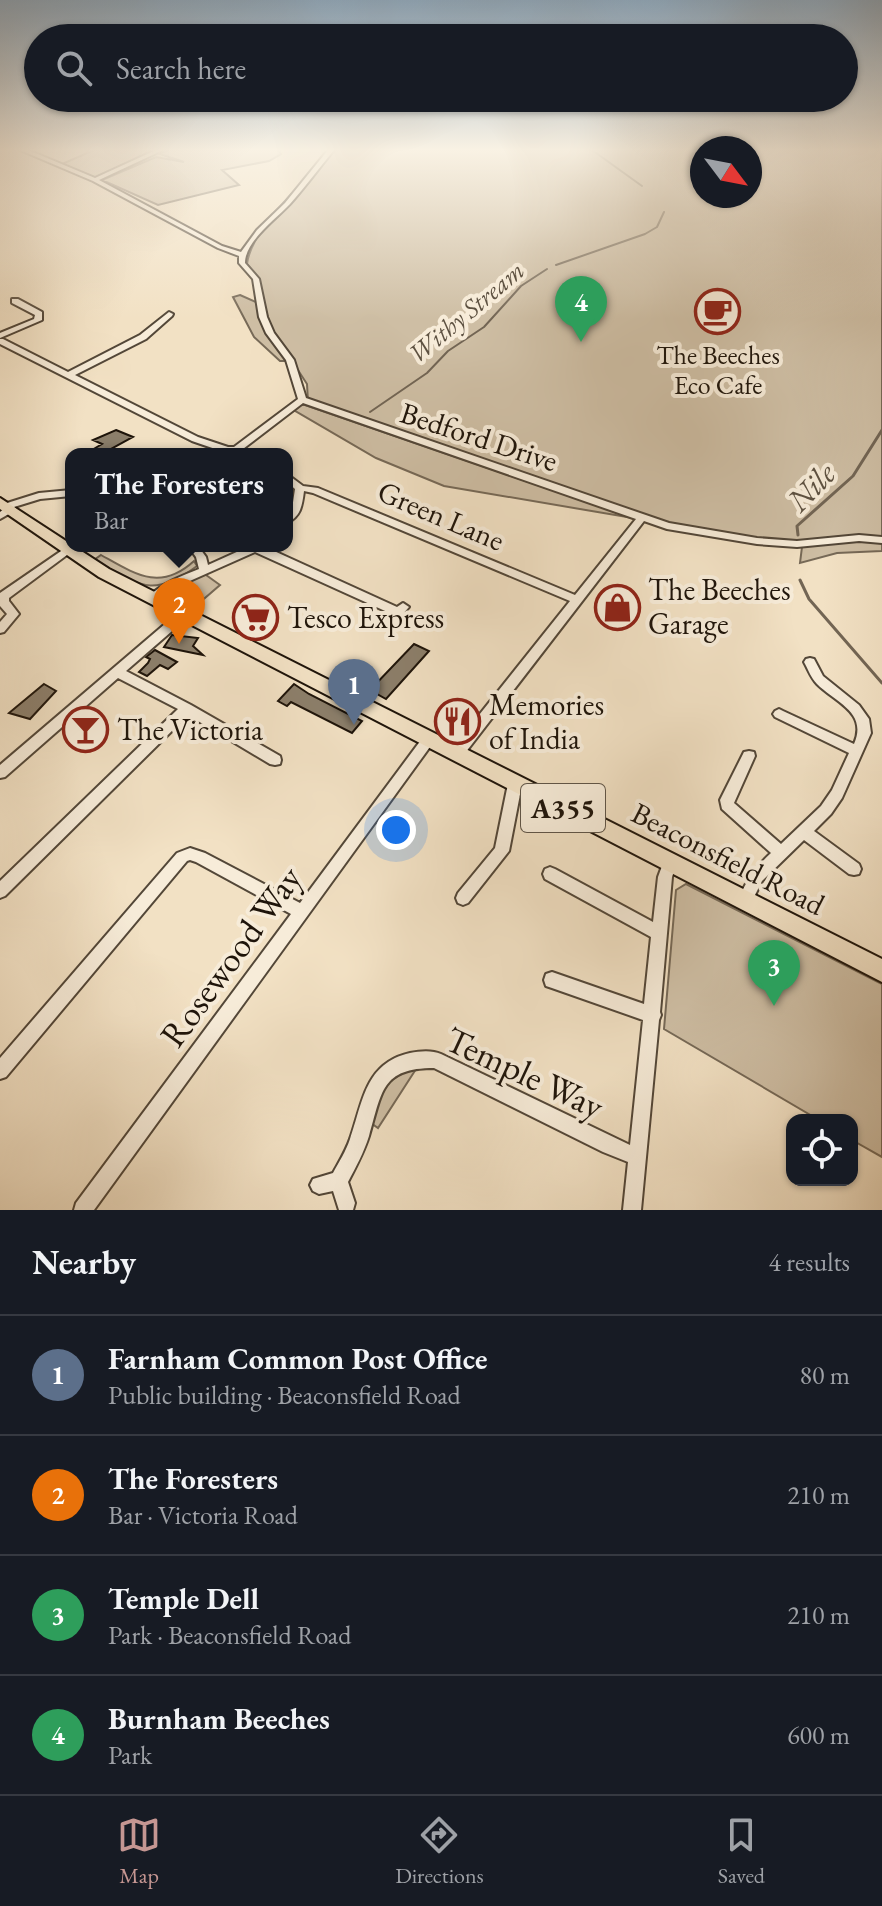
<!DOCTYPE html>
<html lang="en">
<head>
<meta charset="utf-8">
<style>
  :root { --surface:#171b24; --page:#20242c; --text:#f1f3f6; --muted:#9ea1a6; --line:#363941; --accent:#c59692 }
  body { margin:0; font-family:"EB Garamond",serif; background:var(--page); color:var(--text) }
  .controls { position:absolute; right:24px; bottom:24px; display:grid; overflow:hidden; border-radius:16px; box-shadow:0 2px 6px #0004 }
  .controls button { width:72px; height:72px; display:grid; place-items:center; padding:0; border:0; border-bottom:2px solid var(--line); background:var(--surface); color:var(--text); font:40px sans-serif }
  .compass { position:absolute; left:690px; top:136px; width:72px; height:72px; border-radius:50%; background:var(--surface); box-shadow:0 2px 6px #0004; rotate:122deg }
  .you { position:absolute; left:396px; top:830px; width:28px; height:28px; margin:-20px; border:6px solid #fff; border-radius:50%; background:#1a73e8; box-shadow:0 0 0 12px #1a73e833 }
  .badge { display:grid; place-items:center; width:52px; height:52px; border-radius:50%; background:var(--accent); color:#fff; font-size:26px; font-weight:700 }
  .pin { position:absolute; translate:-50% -66px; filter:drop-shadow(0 2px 4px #0008) }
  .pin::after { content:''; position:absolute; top:42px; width:28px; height:24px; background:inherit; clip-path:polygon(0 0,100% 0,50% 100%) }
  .popup { position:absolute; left:65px; top:448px; width:228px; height:104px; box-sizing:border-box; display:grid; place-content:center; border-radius:16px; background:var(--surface); filter:drop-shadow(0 2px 6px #0005); font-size:26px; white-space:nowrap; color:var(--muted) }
  .popup b { font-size:30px; color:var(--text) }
  .popup::after { content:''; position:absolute; left:50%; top:100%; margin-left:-16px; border:16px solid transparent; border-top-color:var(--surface) }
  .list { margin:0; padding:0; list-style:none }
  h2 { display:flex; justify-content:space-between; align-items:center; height:104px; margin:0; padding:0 32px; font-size:34px }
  h2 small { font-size:26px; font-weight:400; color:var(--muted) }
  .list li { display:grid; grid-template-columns:52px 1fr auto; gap:24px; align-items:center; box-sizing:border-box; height:120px; padding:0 32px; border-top:2px solid var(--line) }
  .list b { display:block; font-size:30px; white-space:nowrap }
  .list p { margin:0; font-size:26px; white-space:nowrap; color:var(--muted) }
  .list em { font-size:26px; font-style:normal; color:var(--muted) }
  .icon { flex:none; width:44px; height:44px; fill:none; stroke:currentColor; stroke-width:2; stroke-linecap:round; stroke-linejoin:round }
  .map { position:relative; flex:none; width:882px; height:1210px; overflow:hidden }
  .search { position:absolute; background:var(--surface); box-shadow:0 2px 6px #0004; left:24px; right:24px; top:24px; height:88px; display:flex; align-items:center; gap:20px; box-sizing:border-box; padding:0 28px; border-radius:44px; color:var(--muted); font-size:30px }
  .sheet { height:584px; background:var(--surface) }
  nav { display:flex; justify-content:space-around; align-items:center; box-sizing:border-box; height:112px; border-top:2px solid var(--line); background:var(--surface); font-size:22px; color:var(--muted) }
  nav a { display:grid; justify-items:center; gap:4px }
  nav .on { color:var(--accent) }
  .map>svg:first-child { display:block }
  .green { fill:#cebea4; stroke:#766957; stroke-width:2 }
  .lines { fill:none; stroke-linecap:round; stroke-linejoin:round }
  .stream-far1 { stroke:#726554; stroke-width:2 }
  .stream { stroke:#726554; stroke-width:3 }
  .building { fill:#8c7f6b; stroke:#1e140a; stroke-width:2 }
  .minor-casing { stroke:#534738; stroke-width:4 }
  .primary-casing { stroke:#1e140a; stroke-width:4 }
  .minor { fill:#f7ecd9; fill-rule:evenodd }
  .primary { fill:#f2e1c4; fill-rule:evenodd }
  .labels { text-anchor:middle; stroke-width:8; stroke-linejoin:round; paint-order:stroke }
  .far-water-label { font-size:26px; font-style:italic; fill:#5d5141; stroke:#f7ecd9 }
  .far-poi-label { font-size:26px; fill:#1e140a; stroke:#f7ecd9 }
  .shield { fill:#f7ecd9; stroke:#5f5548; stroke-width:2 }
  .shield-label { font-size:28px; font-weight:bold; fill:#1e140a }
  .street-label { font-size:30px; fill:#1e140a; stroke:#f7ecd9 }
  .poi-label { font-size:30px; fill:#1e140a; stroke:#f7ecd9; text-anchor:start }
  .water-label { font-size:32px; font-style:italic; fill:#5d5141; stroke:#f7ecd9 }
  .near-street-label { font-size:36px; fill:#1e140a; stroke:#f7ecd9 }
</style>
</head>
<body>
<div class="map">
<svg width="882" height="1210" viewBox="0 0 882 1210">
  <rect width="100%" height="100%" fill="#f2e1c4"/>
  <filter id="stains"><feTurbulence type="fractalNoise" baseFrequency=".0025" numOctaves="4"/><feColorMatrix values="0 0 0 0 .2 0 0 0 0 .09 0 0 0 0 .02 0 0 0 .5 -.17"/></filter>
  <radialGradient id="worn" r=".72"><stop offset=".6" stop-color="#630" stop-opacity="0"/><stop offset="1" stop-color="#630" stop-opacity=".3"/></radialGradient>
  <!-- green -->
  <path class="green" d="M94 150H153L96 178 62 164Z
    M167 150H279L281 154 269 161 222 170 239 185 158 205 102 180 156 157 184 162 160 154Z
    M333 150H702V196H750V150H882V539L852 536 822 541 752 539 666 522 308 402 307 384 270 327 258 278 247 264C251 228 308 178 333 150Z
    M240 295 256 302 265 328 286 361H280L254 337 233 297Z
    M297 405H305L633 518 444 486 376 458 292 409Z
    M847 541H882V551L837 553 800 563 802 547Z
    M101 555C135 574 160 592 194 561L197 566C151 600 138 584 94 560Z
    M197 575H206L220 585 191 610 171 600 174 588Z
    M686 884 882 984V1157L852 1140V1120H819L664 1029 676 890Z
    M418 1066 378 1128 371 1123C381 1091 384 1078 418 1066Z"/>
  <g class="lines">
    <!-- stream-far1 -->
    <path class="stream-far1" d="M592 150 642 186
      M556 265 645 234 657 227 664 212
      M370 412 427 373 448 351 484 327 521 286 547 269"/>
    <!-- stream -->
    <path class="stream" d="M798 535 797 526 853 476 882 430
      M800 580 809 599 882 683"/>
  </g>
  <!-- building -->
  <path class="building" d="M116 430 133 437 102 454 92 450 102 444 93 440Z
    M614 594 633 603 619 620 600 611Z
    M263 603 275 609 249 633 237 627Z
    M172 635 198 638 193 646 203 655 164 647Z
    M414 644 429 651 386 699 370 690Z
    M155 650 177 662 168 669 160 665 147 676 139 672 148 663 150 659 146 657Z
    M44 684 56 691 30 719 9 713Z
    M294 684 309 694 362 721 352 733 291 702 287 706 278 701Z
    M85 717 104 728 94 737 89 734 78 743 70 738 74 734 69 731Z"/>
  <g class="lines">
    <defs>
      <path id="minor" d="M20 150H28L95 178 156 150H163L99 180 222 246 241 252 257 230 285 203 328 150H334C319 168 305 187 290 204 276 219 245 241 245 263L259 279 267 317 274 333 294 360 306 398 669 523 757 538 797 541 859 535 882 537V543L859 541 797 547 757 544 667 529 644 521 462 757 457 758 452 757 451 753 452 749 570 601 313 493 304 491C302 506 301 516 287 523V514L292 509 295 489 287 482V474L303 486 318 488 575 595 636 519 303 403 239 452 227 453 192 441 0 344V339H3L68 372 140 335 169 312 173 314 172 316 146 339 75 375 198 437 228 447H234L298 399 286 360 266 333 259 317 253 279 239 263V256L218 248 93 181Z
        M12 299H18L42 312V320L0 338V333L34 319 35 315 12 303Z
        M71 490V496L40 499 14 507 16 509 14 511 0 519V512L5 508 2 506 4 504 39 493Z
        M165 546H177L168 552 163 549Z
        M188 546H198L206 557 208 565 250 546H263L397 607 403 603 409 607 402 615H394L255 552 183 584 157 600H149L148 597C161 584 181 576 199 569L196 557Z
        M67 547 71 548 72 550 71 552 9 598V601L19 614 4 632 0 633V622L7 614 0 606V593Z
        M183 611 187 612 189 615 187 618 126 671 191 705 280 756 281 760 280 764 275 765 270 764 188 715 5 896 0 898V881L178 709 118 678 5 777 0 778V765L179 612Z
        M810 658 814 659 823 676 859 705 869 719 871 733 842 798 831 814 814 831 859 864 861 869 859 874 854 875 849 874 804 840 762 881 750 905 745 907 740 905 738 900C748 878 754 869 771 853L722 809 720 800 744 752 749 751 754 752 755 756 734 803 781 844 821 806 832 790 849 753 775 717 773 714 775 711 779 709 783 711 854 744C868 712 836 703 817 684 811 678 808 669 804 662L806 659Z
        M428 735 432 736 434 740 432 744 94 1210H74L76 1203 291 914 196 862 190 860 187 861 6 1077 0 1079V1058L177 853 190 848 205 853 300 903 424 736Z
        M515 778 520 780 522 784 509 851 468 903 463 905 458 903 456 898 458 893 495 848 508 784 510 780Z
        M670 857 675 858 677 863 672 877 660 1012 661 1015 659 1020 641 1210H623L628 1162 603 1152 434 1068C381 1068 382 1092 369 1136 364 1152 356 1167 348 1182L355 1203 353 1210H339L333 1191 319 1194 313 1191 310 1185 313 1179 333 1173C339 1162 346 1151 350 1139 363 1102 365 1063 410 1053 420 1051 432 1050 441 1054L630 1145 643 1020 552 988 546 986 544 980 546 974 552 972 644 1004 651 937 545 879 543 874 545 869 550 867 555 869 653 922 658 877 665 858Z"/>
      <path id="primary" d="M0 498 109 569 882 959V982L99 577 0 509Z"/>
    </defs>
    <!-- minor casing -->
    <use href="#minor" class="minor-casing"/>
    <!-- primary casing -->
    <use href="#primary" class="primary-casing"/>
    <!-- minor -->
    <use href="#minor" class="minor"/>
    <!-- primary -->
    <use href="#primary" class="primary"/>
  </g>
  <!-- sky -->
  <linearGradient id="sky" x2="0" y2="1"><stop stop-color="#8faac0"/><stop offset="0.47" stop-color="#f9f2e4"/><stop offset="1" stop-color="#f9f2e4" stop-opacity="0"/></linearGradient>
  <rect width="882" height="319" fill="url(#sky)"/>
  <!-- icons -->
  <defs>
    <symbol id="cafe-ring" viewBox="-11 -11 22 22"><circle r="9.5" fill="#f7ecd9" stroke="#8f2418" stroke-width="1.5"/><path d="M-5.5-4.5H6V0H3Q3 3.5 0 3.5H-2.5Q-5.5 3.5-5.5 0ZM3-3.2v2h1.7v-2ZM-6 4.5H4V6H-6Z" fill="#8f2418"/></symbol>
    <symbol id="shop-ring" viewBox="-11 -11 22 22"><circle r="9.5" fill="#f7ecd9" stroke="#8f2418" stroke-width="1.5"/><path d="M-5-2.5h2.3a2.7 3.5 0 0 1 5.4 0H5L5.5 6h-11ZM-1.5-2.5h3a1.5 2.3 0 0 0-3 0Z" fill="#8f2418"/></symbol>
    <symbol id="supermarket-ring" viewBox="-11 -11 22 22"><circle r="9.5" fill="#f7ecd9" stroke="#8f2418" stroke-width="1.5"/><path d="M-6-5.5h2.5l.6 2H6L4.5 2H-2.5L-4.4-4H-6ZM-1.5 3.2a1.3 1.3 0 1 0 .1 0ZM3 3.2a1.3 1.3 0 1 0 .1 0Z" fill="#8f2418"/></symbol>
    <symbol id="restaurant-ring" viewBox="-11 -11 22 22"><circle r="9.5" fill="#f7ecd9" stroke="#8f2418" stroke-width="1.5"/><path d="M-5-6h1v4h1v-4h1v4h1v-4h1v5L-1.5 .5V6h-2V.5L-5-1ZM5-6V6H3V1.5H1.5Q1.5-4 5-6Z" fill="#8f2418"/></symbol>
    <symbol id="bar-ring" viewBox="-11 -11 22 22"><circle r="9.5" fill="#f7ecd9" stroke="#8f2418" stroke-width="1.5"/><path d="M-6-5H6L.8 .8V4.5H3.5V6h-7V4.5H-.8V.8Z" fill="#8f2418"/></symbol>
  </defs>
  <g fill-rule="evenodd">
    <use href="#cafe-ring" x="692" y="286" width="51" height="51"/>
    <use href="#shop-ring" x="592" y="582" width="51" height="51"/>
    <use href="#supermarket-ring" x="230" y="592" width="51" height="51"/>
    <use href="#restaurant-ring" x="432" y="696" width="51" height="51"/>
    <use href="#bar-ring" x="60" y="704" width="51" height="51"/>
  </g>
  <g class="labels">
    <!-- far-water labels -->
    <g class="far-water-label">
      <text transform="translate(466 312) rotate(-40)" y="9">Withy Stream</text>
    </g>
    <!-- far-poi labels -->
    <g class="far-poi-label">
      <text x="718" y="364">The Beeches<tspan x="718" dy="30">Eco Cafe</tspan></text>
    </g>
    <!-- shield labels -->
    <rect class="shield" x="521" y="784" width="84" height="48" rx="6"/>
    <g class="shield-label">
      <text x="563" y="818">A355</text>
    </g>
    <!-- street labels -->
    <g class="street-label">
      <text transform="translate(479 437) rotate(18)" y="10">Bedford Drive</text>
      <text transform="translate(441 516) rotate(23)" y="10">Green Lane</text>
      <text transform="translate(728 859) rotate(27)" y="10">Beaconsfield Road</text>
    </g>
    <!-- poi labels -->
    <g class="poi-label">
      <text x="648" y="600">The Beeches<tspan x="648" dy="34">Garage</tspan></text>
      <text x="287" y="628">Tesco Express</text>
      <text x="489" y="715">Memories<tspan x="489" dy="34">of India</tspan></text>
      <text x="117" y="740">The Victoria</text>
    </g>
    <!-- water labels -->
    <g class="water-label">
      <text transform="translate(811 487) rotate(-46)" y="11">Nile</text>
    </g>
    <!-- near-street labels -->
    <g class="near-street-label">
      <text transform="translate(230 956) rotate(-54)" y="13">Rosewood Way</text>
      <text transform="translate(525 1072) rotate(25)" y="13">Temple Way</text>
    </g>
  </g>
  <rect width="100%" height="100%" filter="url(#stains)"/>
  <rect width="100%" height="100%" fill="url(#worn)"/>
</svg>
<div class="controls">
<button><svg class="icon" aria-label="locate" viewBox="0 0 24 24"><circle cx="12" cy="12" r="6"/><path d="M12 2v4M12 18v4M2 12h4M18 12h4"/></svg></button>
</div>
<svg class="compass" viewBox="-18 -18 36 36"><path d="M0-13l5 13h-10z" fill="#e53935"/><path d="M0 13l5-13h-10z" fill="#9ea1a6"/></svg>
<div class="you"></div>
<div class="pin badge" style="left:354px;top:725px;background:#5c6f8a">1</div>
<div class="pin badge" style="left:179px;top:644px;background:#e8710a">2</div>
<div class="popup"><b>The Foresters</b>Bar</div>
<div class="pin badge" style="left:774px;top:1006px;background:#2e9e5b">3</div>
<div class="pin badge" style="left:581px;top:342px;background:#2e9e5b">4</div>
<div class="search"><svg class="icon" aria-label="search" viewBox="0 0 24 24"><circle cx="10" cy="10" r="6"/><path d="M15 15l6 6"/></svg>Search here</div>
</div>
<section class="sheet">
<h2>Nearby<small>4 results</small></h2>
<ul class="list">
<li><span class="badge" style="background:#5c6f8a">1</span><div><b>Farnham Common Post Office</b><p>Public building · Beaconsfield Road</p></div><em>80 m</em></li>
<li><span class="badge" style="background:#e8710a">2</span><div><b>The Foresters</b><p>Bar · Victoria Road</p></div><em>210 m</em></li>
<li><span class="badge" style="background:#2e9e5b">3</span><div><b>Temple Dell</b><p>Park · Beaconsfield Road</p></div><em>210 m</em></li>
<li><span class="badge" style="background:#2e9e5b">4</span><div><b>Burnham Beeches</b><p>Park</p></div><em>600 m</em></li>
</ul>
</section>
<nav>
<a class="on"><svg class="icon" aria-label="map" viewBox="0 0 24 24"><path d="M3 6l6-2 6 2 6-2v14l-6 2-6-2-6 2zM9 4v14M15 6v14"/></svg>Map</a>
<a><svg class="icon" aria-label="directions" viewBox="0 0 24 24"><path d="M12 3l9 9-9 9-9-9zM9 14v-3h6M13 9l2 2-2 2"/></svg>Directions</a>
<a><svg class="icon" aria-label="saved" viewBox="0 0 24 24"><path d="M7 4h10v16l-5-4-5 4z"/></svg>Saved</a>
</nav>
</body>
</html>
